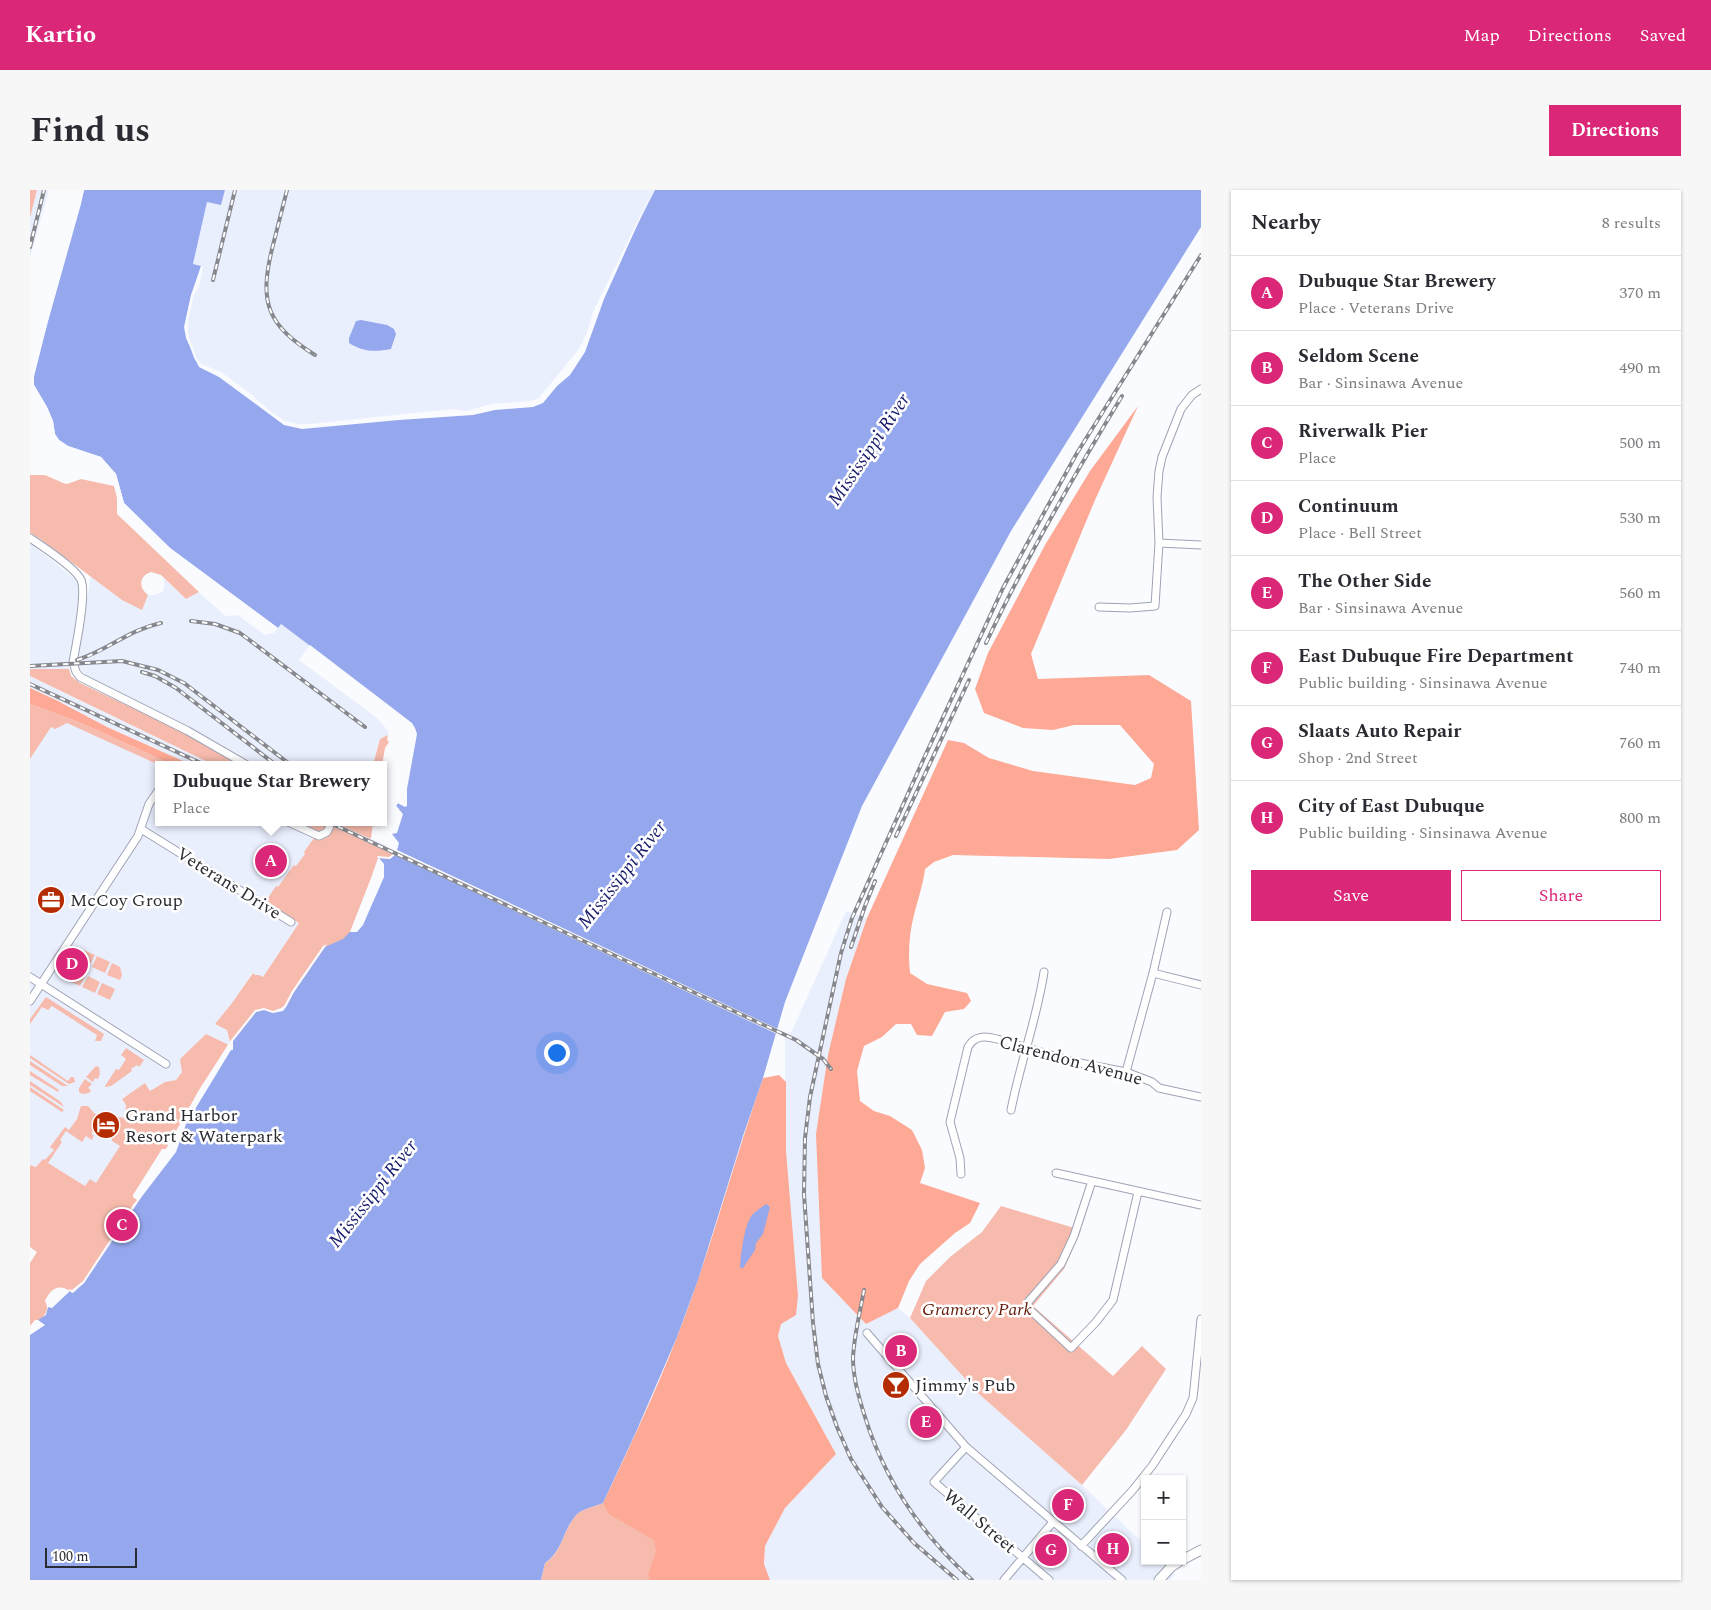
<!DOCTYPE html>
<html lang="en">
<head>
<meta charset="utf-8">
<style>
  :root { --surface:#fff; --page:#f7f7f7; --text:#2b2b33; --muted:#7c7c81; --line:#e1e1e2; --accent:#db2777 }
  body { margin:0; font-family:Spectral,serif; background:var(--page); color:var(--text) }
  .controls { position:absolute; right:15px; bottom:15px; display:grid; overflow:hidden; border-radius:0px; box-shadow:0 1px 4px #0004 }
  .controls button { width:45px; height:45px; display:grid; place-items:center; padding:0; border:0; border-bottom:1px solid var(--line); background:var(--surface); color:var(--text); font:25px sans-serif }
  .scale { position:absolute; left:15px; bottom:12px; width:92px; box-sizing:border-box; padding-left:5px; border:2px solid #2a2c33; border-top:0; font-size:14px; line-height:18px; white-space:nowrap; color:#2a2c33; -webkit-text-stroke:4px #fff; paint-order:stroke }
  .you { position:absolute; left:526px; top:862px; width:18px; height:18px; margin:-12px; border:4px solid #fff; border-radius:50%; background:#1a73e8; box-shadow:0 0 0 8px #1a73e833 }
  .badge { display:grid; place-items:center; width:32px; height:32px; border-radius:50%; background:var(--accent); color:#fff; font-size:16px; font-weight:700 }
  .pin { position:absolute; translate:-50% -50%; border:2px solid #fff; box-shadow:0 1px 5px #0006 }
  .popup { position:absolute; left:125px; top:571px; width:232px; height:65px; box-sizing:border-box; display:grid; place-content:center; border-radius:0px; background:var(--surface); filter:drop-shadow(0 1px 4px #0005); font-size:16px; white-space:nowrap; color:var(--muted) }
  .popup b { font-size:19px; color:var(--text) }
  .popup::after { content:''; position:absolute; left:50%; top:100%; margin-left:-10px; border:10px solid transparent; border-top-color:var(--surface) }
  .list { margin:0; padding:0; list-style:none }
  h2 { display:flex; justify-content:space-between; align-items:center; height:65px; margin:0; padding:0 20px; font-size:21px }
  h2 small { font-size:16px; font-weight:400; color:var(--muted) }
  .list li { display:grid; grid-template-columns:32px 1fr auto; gap:15px; align-items:center; box-sizing:border-box; height:75px; padding:0 20px; border-top:1px solid var(--line) }
  .list b { display:block; font-size:19px; white-space:nowrap }
  .list p { margin:0; font-size:16px; white-space:nowrap; color:var(--muted) }
  .list em { font-size:16px; font-style:normal; color:var(--muted) }
  .actions { display:flex; gap:10px; padding:15px 20px }
  .actions a { flex:1; padding:11px 0; border:1px solid var(--accent); border-radius:0px; text-align:center; font-size:18px; color:var(--accent) }
  .actions .main { background:var(--accent); color:#fff }
  .map { position:relative; flex:none; width:1171px; height:1390px; overflow:hidden; border-radius:0px }
  header { display:flex; align-items:center; gap:30px; box-sizing:border-box; height:70px; padding:0 25px; background:var(--accent); color:#fff }
  header strong { font-size:24px }
  nav { display:flex; gap:28px; margin-inline-start:auto; font-size:18px }
  .intro { display:flex; align-items:center; justify-content:space-between; box-sizing:border-box; height:120px; padding:0 30px }
  h1 { margin:0; font-size:35px }
  .button { padding:12px 22px; border-radius:0px; background:var(--accent); color:#fff; font-size:18px; font-weight:700 }
  main { display:flex; gap:30px; padding:0 30px }
  aside { flex:1; background:var(--surface); border-radius:0px; box-shadow:0 1px 4px #0004 }
  .map>svg:first-child { display:block }
  .built { fill:#eaeffe }
  .green { fill:#f6bbad }
  .forest { fill:#fda995 }
  .water { fill:#95a8ee }
  .pier { fill:#fafbff }
  .lines { fill:none; stroke-linecap:round; stroke-linejoin:round }
  .minor-casing { stroke:#9ea3b4; stroke-width:9 }
  .major-casing { stroke:#9ea3b4; stroke-width:11 }
  .minor { stroke:#fff; stroke-width:7 }
  .major { stroke:#fff; stroke-width:9 }
  .rail-casing { stroke:#87888e; stroke-width:4 }
  .rail { stroke:#fff; stroke-width:2; stroke-dasharray:5.5; stroke-linecap:butt }
  .labels { text-anchor:middle; stroke-width:5; stroke-linejoin:round; paint-order:stroke }
  .street-label { font-size:18px; fill:#2a2c33; stroke:#fff }
  .poi-label { font-size:18px; fill:#2a2c33; stroke:#fff; text-anchor:start }
  .park-label { font-size:18px; font-style:italic; fill:#651d0c; stroke:#fff }
  .water-label { font-size:19px; font-style:italic; fill:#171b6a; stroke:#fff }
</style>
</head>
<body>
<header>
<strong>Kartio</strong>
<nav><a>Map</a><a>Directions</a><a>Saved</a></nav>
</header>
<div class="intro"><h1>Find us</h1><a class="button">Directions</a></div>
<main>
<div class="map">
<svg width="1171" height="1390" viewBox="0 0 1171 1390">
  <rect width="100%" height="100%" fill="#fafbff"/>
  <!-- built -->
  <path class="built" d="M7 0H19L0 68V28Z
    M195 0H625L551 161 510 211 451 221 280 236 254 233 169 176 164 168 156 144V130L170 76 163 74 177 12 191 15Z
    M0 353 49 392 50 396 48 423 40 468 39 479H0Z
    M61 386 92 410 112 419 118 405H125L132 402 135 395 133 388 156 409 169 402 195 426 208 425 235 445 244 443 250 434 280 455 269 470 347 528 359 542 358 545 350 549 343 575H228L158 536 58 487 48 477V466Z
    M0 486 84 527 184 575H162L77 537 26 510 0 498Z
    M0 514 143 575H128V632H298L297 634 304 637 300 644 296 649 290 650 284 649 274 662 276 663 266 676 264 675 248 698 246 697 236 711 240 715 269 733 233 787 225 785 222 783 202 813 185 834 197 840 201 856 176 844 151 868 150 870 152 882 146 890 135 892 120 901 115 894 92 908 96 915 91 956 66 993 55 996 13 970 6 977 0 975Z
    M307 633 357 656 355 660 305 638Z
    M816 721 837 728 816 789 835 1134 868 1118 880 1128 949 1204 1052 1295 1115 1355V1371H1132L1145 1384 1140 1390H734L735 1356 755 1318 806 1264 756 1173 748 1146 751 1134 756 1015 755 848 757 843 762 841Z"/>
  <!-- green -->
  <path class="green" d="M0 0H7L0 28Z
    M0 285H15L33 293 37 294 51 289 84 296 87 308V324L169 402 156 409 131 385 121 382C109 386 108 398 118 405L112 420 92 410 9 348 0 343Z
    M0 479H39L41 486 50 493 149 540 209 575H184L0 486Z
    M0 514 51 533 143 575H129L37 533 25 539 21 537 0 569Z
    M358 545 357 550 359 552 355 558 352 575H343L350 549Z
    M268 632H293L298 635 296 639 290 642Z
    M306 632H343L341 649 305 633Z
    M304 637 365 665 347 678 315 754 110 1009 54 1093 42 1103C31 1093 21 1097 15 1111 22 1124 9 1130 0 1139V1073L7 1062 0 1057V975L6 977 13 969 15 970 24 960 20 957 35 937 39 940 47 929 51 916H58L64 923 68 925 66 938H63L62 945H64L62 950 56 946 52 952 36 941 30 950 32 952 18 973 55 996 60 989 66 993 90 956 82 951V948H84L88 927 95 928 96 915 92 909 115 893 120 901 135 892 146 890 152 882 150 870 151 868 176 844 201 856 197 840 185 834 202 813 223 783 225 785H229L233 787 269 733 240 715 236 711 246 696 248 697 264 675 266 676 275 664 274 662 284 648C295 652 300 646 304 637Z
    M51 759 65 765 59 776 47 769Z
    M67 766 80 772 75 783 62 777Z
    M82 773 90 777 92 785 90 790 77 785Z
    M42 780 56 785 50 796 37 790Z
    M58 786 70 792 65 803 52 797Z
    M72 793 85 799 80 810 67 804Z
    M16 807 74 844 71 851H65L67 845 22 816 18 820 12 817 0 834V829Z
    M96 858 114 870 109 877 107 875 101 879 102 881 81 896 75 897V896L86 879 89 880 96 869 91 865Z
    M0 865 38 891 41 887H44L45 892 39 894 0 868Z
    M0 871 38 896H32L0 875Z
    M66 876 69 877 70 883 68 889 65 888 63 892 56 887Z
    M0 881 29 900 28 902 0 885Z
    M55 889 62 894 58 898 61 900 59 903 52 904 49 902V898Z
    M0 891 31 912 34 917 0 895Z
    M0 897 34 920 32 922 0 901Z
    M971 1016 1051 1040 1034 1079 1003 1116 1083 1186 1112 1156 1136 1179 1096 1240 1052 1295 949 1204 880 1128 896 1091 920 1067 952 1042Z
    M573 1313 636 1350 622 1390H511L515 1373C534 1361 532 1340 547 1324 553 1319 566 1316 573 1313Z"/>
  <!-- forest -->
  <path class="forest" d="M1108 216 1065 310 1001 464 1008 489 1119 485 1161 511 1169 640 1147 660 1079 669 923 665 904 672 895 679C893 695 888 709 884 725 879 744 878 764 880 783L897 794 937 803 941 811 934 819 915 822 902 846 887 845 881 834H866L852 847 834 856 827 881 830 911 844 921 860 926 882 940 892 960 895 978 890 993 950 1013 940 1033 925 1043 890 1074 879 1091 868 1118 836 1134 792 1088 786 944 798 865 816 789 837 728 918 550 934 553 959 568 1003 581 1105 595 1121 588 1124 574 1090 535H1044L1023 540 993 538 954 523 945 499 958 463 1015 355 1060 281Z
    M0 498 26 510 77 537 162 575H143L51 533 0 514Z
    M749 885 756 892V961L768 1106 766 1125 751 1134 748 1146 756 1173 806 1264 755 1318 735 1356 734 1374 740 1390H620L618 1385 626 1361 624 1350 579 1324 573 1313C599 1258 625 1204 647 1147 680 1063 703 974 733 888Z"/>
  <!-- water -->
  <path class="water" d="M54 0H195L191 15 177 12 163 74 171 76 166 97 162 103 156 130V144L164 168 169 176 190 184 254 233 267 236 436 223 510 211 551 161 586 77 625 0H1171V37L981 341 832 616 755 812 733 888 714 943 668 1090 647 1147 606 1242 573 1313C566 1316 553 1319 547 1324 532 1340 534 1360 515 1373L511 1390H0V1139L8 1130 16 1125 18 1117 22 1118 40 1101 43 1103 54 1093 110 1009 203 851 226 822 234 820 243 823 256 817 264 802 295 757 313 749 321 741 336 708 348 668 360 669 368 657 361 643 369 619 366 616 368 613 371 615 383 541 279 455 251 434 248 438 140 358 94 313 86 284 71 267 38 256 29 250 25 244 23 231 17 217 4 195V186L21 119Z
    M331 130 357 135 364 139 366 144 361 159C345 162 333 162 319 153V148L326 131Z
    M736 1014 740 1017 733 1044 726 1053 725 1060 713 1078H710C711 1065 714 1033 723 1024 727 1020 732 1017 736 1014Z"/>
  <!-- pier -->
  <path class="pier" d="M52 0H54L51 14 15 142 4 186V195L17 217 23 231 25 244 29 250 38 256 71 267 86 284 94 313 140 358 248 438 246 440 138 360 92 315 83 286 69 269 37 259 27 252 23 245 21 232 15 218 1 196 2 185 18 118Z
    M623 0 574 109 555 162 540 185 527 196 513 213 503 217 465 220 443 225 369 230 272 239 254 235 189 187 169 177 156 148 154 137 161 105 171 76 173 77 169 97 164 104 158 130V144L166 167 171 174 191 182 221 204 241 222 255 231 268 234H280L422 219 436 221 461 214 501 211 509 208 549 159 556 145 564 120Z
    M280 455 382 533 385 538 387 544 377 599V616L375 617 368 613 366 616 373 624 367 643 362 644 369 653 367 660 750 840 749 845 365 665 360 669 349 668 354 674V687L333 735 327 742H320L341 688 348 668 347 666 359 667 362 665 366 656 363 649 356 642 360 625 366 619 364 615 367 611H370L380 542 375 535 275 462Z
    M297 754 264 802 256 817 253 821 243 823 234 820 226 822 203 851V860H201L156 934 146 962 110 1009 54 1093 42 1103 38 1099 42 1100 53 1091 103 1015 107 1010 103 1007V1005L132 959H136L169 900 201 850 225 820 234 818 243 821 251 818 254 816 262 801 293 756Z
    M5 1130H8L15 1135 0 1145V1136Z"/>
  <g class="lines">
    <defs>
      <path id="minor" d="M0 348C12 356 46 378 51 390 57 404 46 455 43 472L46 482 50 487 158 541 217 575
        M1129 353 1171 355
        M1069 417 1100 418 1125 416 1129 353 1127 307 1129 281 1132 267 1151 219 1162 205 1171 199
        M258 632 289 646 297 642 302 632
        M111 639 261 732
        M1123 783 1171 795
        M0 787 136 874
        M0 811 108 646 119 614 128 601
        M1096 882 1123 783 1137 722
        M981 920C990 873 1007 829 1014 782
        M1026 983 1171 1015
        M931 984 930 968 920 932 938 857C945 845 955 846 967 849L1045 872 1096 882 1122 892 1129 898 1171 907
        M1062 991 1044 1046 1031 1074 998 1112V1118L1041 1158 1066 1132 1083 1110 1108 1002
        M837 1143 936 1257 1092 1390
        M936 1257 904 1292 1019 1390
        M1051 1356 1102 1301 1122 1276 1156 1224 1163 1208 1164 1199 1171 1129
        M974 1390 1023 1332"/>
      <path id="major" d="M1152 1370 1171 1360
        M1129 1390 1141 1377 1150 1371"/>
    </defs>
    <!-- minor casing -->
    <use href="#minor" class="minor-casing"/>
    <!-- major casing -->
    <use href="#major" class="major-casing"/>
    <!-- minor -->
    <use href="#minor" class="minor"/>
    <!-- major -->
    <use href="#major" class="major"/>
    <defs>
      <path id="rail" d="M257 0C252 20 247 40 242 59 229 113 237 135 285 165
        M0 57 14 0
        M183 90 205 0
        M161 431 185 434 210 443 335 537
        M956 453C996 368 1043 287 1092 206
        M47 470C77 461 98 440 131 433
        M0 476 92 471 128 480 154 493 261 575
        M112 482 125 486 146 498 246 575
        M0 494 175 575
        M298 632 766 850 793 869 801 879
        M866 646 939 490
        M821 757 835 716 845 691
        M834 1100C830 1123 824 1145 823 1168 823 1188 829 1208 835 1227 855 1291 892 1345 942 1390
        M927 1390 884 1353 852 1317 821 1269 807 1237 796 1206 788 1174 783 1133 774 1004 775 948 780 907 811 763 822 728 895 566 973 398 1010 330 1047 263 1171 65"/>
    </defs>
    <!-- rail casing -->
    <use href="#rail" class="rail-casing"/>
    <!-- rail -->
    <use href="#rail" class="rail"/>
  </g>
  <!-- icons -->
  <defs>
    <symbol id="office-disc" viewBox="-11 -11 22 22"><circle r="9.5" fill="#b52b02" stroke="#fff"/><path d="M-6-3h4V-5.5h4V-3h4V5H-6ZM-1-4.5V-3h2v-1.5ZM-6 0V1H6V0Z" fill="#fff"/></symbol>
    <symbol id="hotel-disc" viewBox="-11 -11 22 22"><circle r="9.5" fill="#b52b02" stroke="#fff"/><path d="M-6-4.5h1.5V1H6V5H4.5V3h-9V5H-6ZM-4 0a1.8 1.8 0 1 1 3.6 0ZM.5 0V-2.5h3Q6-2.5 6 0Z" fill="#fff"/></symbol>
    <symbol id="bar-disc" viewBox="-11 -11 22 22"><circle r="9.5" fill="#b52b02" stroke="#fff"/><path d="M-6-5H6L.8 .8V4.5H3.5V6h-7V4.5H-.8V.8Z" fill="#fff"/></symbol>
  </defs>
  <g fill-rule="evenodd">
    <use href="#office-disc" x="5" y="694" width="32" height="32"/>
    <use href="#hotel-disc" x="60" y="919" width="32" height="32"/>
    <use href="#bar-disc" x="850" y="1179" width="32" height="32"/>
  </g>
  <g class="labels">
    <!-- street labels -->
    <g class="street-label">
      <text transform="translate(199 693) rotate(32)" y="6">Veterans Drive</text>
      <text transform="translate(1041 870) rotate(15)" y="6">Clarendon Avenue</text>
      <text transform="translate(950 1331) rotate(40)" y="6">Wall Street</text>
    </g>
    <!-- poi labels -->
    <g class="poi-label">
      <text x="40" y="716">McCoy Group</text>
      <text x="95" y="931">Grand Harbor<tspan x="95" dy="21">Resort &amp; Waterpark</tspan></text>
      <text x="885" y="1201">Jimmy's Pub</text>
    </g>
    <!-- park labels -->
    <g class="park-label">
      <text x="947" y="1125">Gramercy Park</text>
    </g>
    <!-- water labels -->
    <g class="water-label">
      <text transform="translate(838 259) rotate(-56)" y="7">Mississippi River</text>
      <text transform="translate(591 684) rotate(-52)" y="7">Mississippi River</text>
      <text transform="translate(342 1003) rotate(-52)" y="7">Mississippi River</text>
    </g>
  </g>
</svg>
<div class="controls">
<button>+</button>
<button>−</button>
</div>
<div class="scale">100 m</div>
<div class="you"></div>
<div class="pin badge" style="left:241px;top:671px">A</div>
<div class="popup"><b>Dubuque Star Brewery</b>Place</div>
<div class="pin badge" style="left:871px;top:1161px">B</div>
<div class="pin badge" style="left:92px;top:1035px">C</div>
<div class="pin badge" style="left:42px;top:774px">D</div>
<div class="pin badge" style="left:896px;top:1232px">E</div>
<div class="pin badge" style="left:1038px;top:1315px">F</div>
<div class="pin badge" style="left:1021px;top:1360px">G</div>
<div class="pin badge" style="left:1083px;top:1359px">H</div>
</div>
<aside>
<h2>Nearby<small>8 results</small></h2>
<ul class="list">
<li><span class="badge">A</span><div><b>Dubuque Star Brewery</b><p>Place · Veterans Drive</p></div><em>370 m</em></li>
<li><span class="badge">B</span><div><b>Seldom Scene</b><p>Bar · Sinsinawa Avenue</p></div><em>490 m</em></li>
<li><span class="badge">C</span><div><b>Riverwalk Pier</b><p>Place</p></div><em>500 m</em></li>
<li><span class="badge">D</span><div><b>Continuum</b><p>Place · Bell Street</p></div><em>530 m</em></li>
<li><span class="badge">E</span><div><b>The Other Side</b><p>Bar · Sinsinawa Avenue</p></div><em>560 m</em></li>
<li><span class="badge">F</span><div><b>East Dubuque Fire Department</b><p>Public building · Sinsinawa Avenue</p></div><em>740 m</em></li>
<li><span class="badge">G</span><div><b>Slaats Auto Repair</b><p>Shop · 2nd Street</p></div><em>760 m</em></li>
<li><span class="badge">H</span><div><b>City of East Dubuque</b><p>Public building · Sinsinawa Avenue</p></div><em>800 m</em></li>
</ul>
<div class="actions"><a class="main">Save</a><a>Share</a></div>
</aside>
</main>
</body>
</html>
